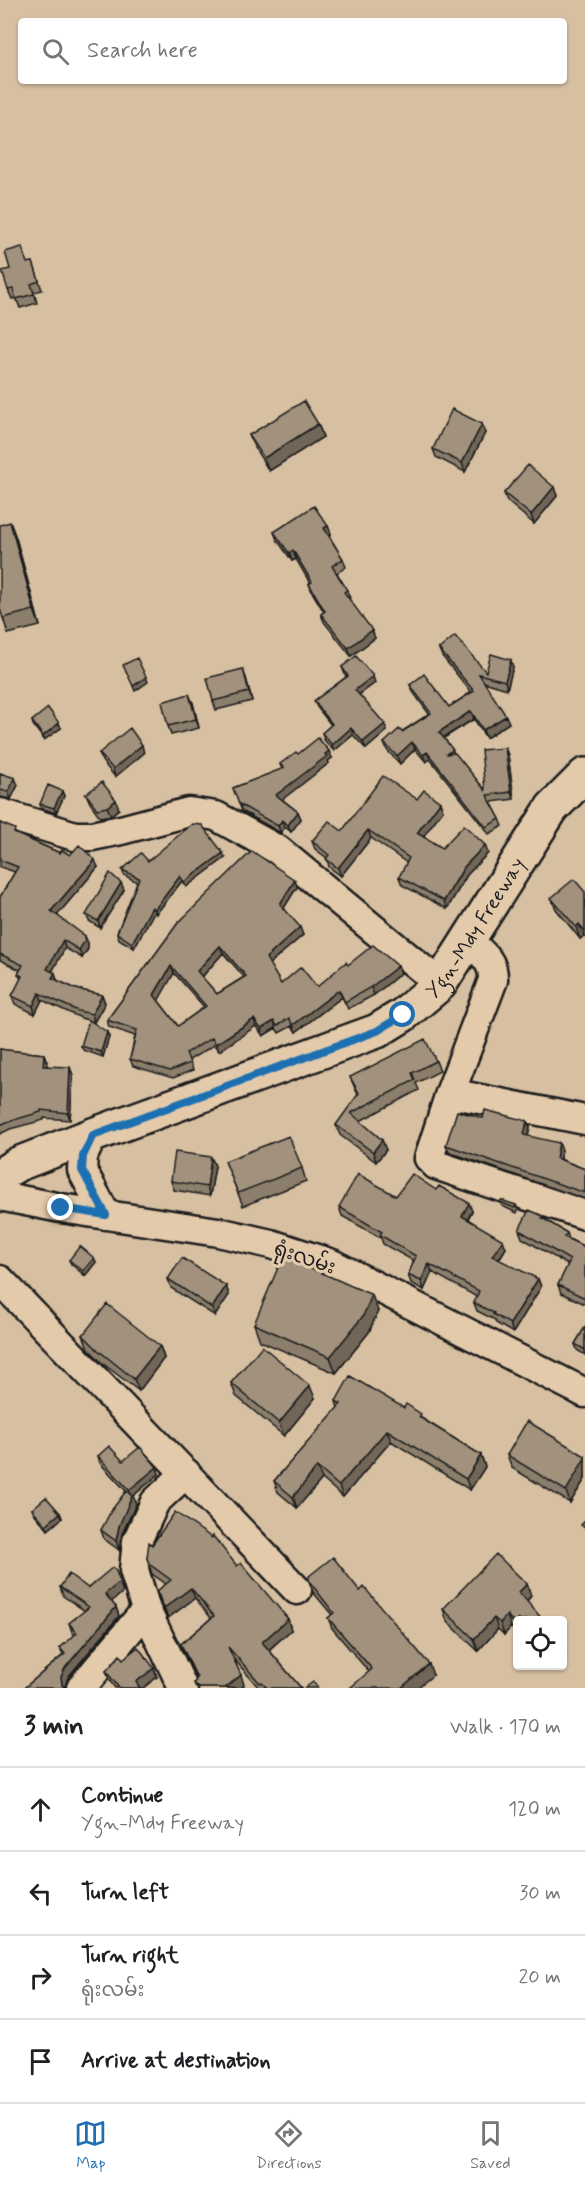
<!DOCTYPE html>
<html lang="en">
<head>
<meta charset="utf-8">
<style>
  :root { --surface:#fff; --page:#f2f2f2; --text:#202124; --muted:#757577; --line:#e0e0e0; --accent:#1f6fb2 }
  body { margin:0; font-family:Mynerve,"Noto Sans Myanmar",sans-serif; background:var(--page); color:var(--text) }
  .controls { position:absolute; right:18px; bottom:18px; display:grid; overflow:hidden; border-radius:6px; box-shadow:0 2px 4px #0004 }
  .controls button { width:54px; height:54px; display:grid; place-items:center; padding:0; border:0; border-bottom:2px solid var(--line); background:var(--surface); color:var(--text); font:30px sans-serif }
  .stop { position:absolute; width:18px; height:18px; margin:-14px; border:4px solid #1f6fb2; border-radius:50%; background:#fff }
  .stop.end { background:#1f6fb2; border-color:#fff; box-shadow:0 2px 6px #0008 }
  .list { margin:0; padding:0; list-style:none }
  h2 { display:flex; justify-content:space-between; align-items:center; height:78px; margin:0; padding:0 24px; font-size:26px }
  h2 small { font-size:20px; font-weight:400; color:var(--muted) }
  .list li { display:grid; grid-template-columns:39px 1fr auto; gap:18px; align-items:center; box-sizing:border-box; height:84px; padding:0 24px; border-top:2px solid var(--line) }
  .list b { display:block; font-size:22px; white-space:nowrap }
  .list p { margin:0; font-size:20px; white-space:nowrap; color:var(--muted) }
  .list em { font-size:20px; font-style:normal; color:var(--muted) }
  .icon { flex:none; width:33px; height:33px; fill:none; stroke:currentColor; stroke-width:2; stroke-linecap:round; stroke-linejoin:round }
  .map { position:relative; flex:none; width:585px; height:1688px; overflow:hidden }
  .search { position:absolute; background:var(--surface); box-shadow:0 2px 4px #0004; left:18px; right:18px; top:18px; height:66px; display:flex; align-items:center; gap:15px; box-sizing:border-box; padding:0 21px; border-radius:6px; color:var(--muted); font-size:22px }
  .sheet { height:414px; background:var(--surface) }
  nav { display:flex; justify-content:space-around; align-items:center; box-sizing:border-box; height:84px; border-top:2px solid var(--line); background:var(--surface); font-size:16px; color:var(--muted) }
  nav a { display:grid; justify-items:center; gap:3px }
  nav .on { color:var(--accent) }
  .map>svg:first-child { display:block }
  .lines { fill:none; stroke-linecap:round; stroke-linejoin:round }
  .minor-casing { stroke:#1c1c1c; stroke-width:33 }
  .major-casing { stroke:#1c1c1c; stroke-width:38 }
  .minor { stroke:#e3caab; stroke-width:28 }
  .major { stroke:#e3caab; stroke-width:33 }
  .wall { fill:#8b7e6c; stroke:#1c1c1c; stroke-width:1.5; fill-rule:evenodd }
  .shaded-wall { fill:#716658; stroke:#1c1c1c; stroke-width:1.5 }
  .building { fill:#a2927d; stroke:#1c1c1c; stroke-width:1.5; fill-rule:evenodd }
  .route { stroke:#1f6fb2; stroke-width:8 }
  .labels { text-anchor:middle; stroke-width:6; stroke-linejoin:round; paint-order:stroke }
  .street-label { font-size:20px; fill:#1c1c1c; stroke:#e3caab }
</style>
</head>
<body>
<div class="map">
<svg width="585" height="1688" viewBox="0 0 585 1688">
  <rect width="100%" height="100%" fill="#d7c0a2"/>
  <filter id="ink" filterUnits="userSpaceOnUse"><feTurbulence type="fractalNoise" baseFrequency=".0167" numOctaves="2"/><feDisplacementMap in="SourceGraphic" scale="12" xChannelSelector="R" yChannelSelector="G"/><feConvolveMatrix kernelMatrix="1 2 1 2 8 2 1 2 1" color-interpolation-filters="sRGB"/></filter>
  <g filter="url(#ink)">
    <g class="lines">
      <defs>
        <path id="minor" d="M0 813 75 836H92L121 830 189 812 216 816 278 850 440 984
          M468 941C481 953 494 960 493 980L450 1093 429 1158 436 1165 585 1215
          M450 1093 585 1120
          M93 1135 83 1156 82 1170 106 1215
          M0 1196 61 1208 218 1232 271 1244 332 1264 585 1393
          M0 1280 297 1590
          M81 1688 146 1610
          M183 1688 146 1610 134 1570 137 1541 155 1502 186 1473"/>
        <g id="major">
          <path id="s1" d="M0 1175 18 1164 93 1135 377 1031 403 1015 440 984 552 808 585 775"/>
        </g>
      </defs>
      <!-- minor casing -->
      <use href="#minor" class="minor-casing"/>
      <!-- major casing -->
      <use href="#major" class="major-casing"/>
      <!-- minor -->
      <use href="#minor" class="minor"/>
      <!-- major -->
      <use href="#major" class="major"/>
    </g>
    <!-- wall -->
    <path class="wall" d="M33 262 42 290 34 292 37 303 20 308 16 298 12 299 8 290 27 263Z
      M318 424 323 437 269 471 254 447 249 435Z
      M482 424 485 433 465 472 436 457 433 449Z
      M554 487 557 496 534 524 507 501 504 493Z
      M10 522 16 538 40 626 8 634 3 618Z
      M328 526 331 534 329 536 343 559 346 567 337 573 347 590 350 598 349 599 375 638 351 656 324 622 321 614 324 612 312 592 309 584 310 583 296 559 292 561 277 540 274 532Z
      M439 649 486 672 513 667 507 689 484 682 509 723 486 738 474 719 444 738 454 753 485 790 505 748 508 755 514 799 491 802 500 819 503 826 489 834 430 759 426 762 415 749 400 764 387 750 384 743 429 714 413 692 410 685 449 707 471 692 442 656Z
      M342 667 375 683 359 695 387 731 366 749 353 735 334 751 324 740 322 733 331 725 317 707 314 701 346 677Z
      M246 678 252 701 216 710 213 701Z
      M193 703 199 728 171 735 168 726Z
      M32 721 61 728 44 740 33 725Z
      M99 753H144L115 777 102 761Z
      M298 754 332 758 328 761 329 763 282 799 298 812 301 819 291 832 285 827 281 833 242 811 233 788 282 769 280 764Z
      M0 773 18 785 11 799 0 797Z
      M62 791 64 796 56 813 41 808 40 804Z
      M86 794 119 809 111 815 100 817 90 803Z
      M417 799 440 802 443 810 423 836 442 848 488 853 467 875 447 909 402 885 399 877 407 863 371 838 341 876 329 867 327 858 315 849 312 841 342 831Z
      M0 823 17 834 60 853 70 855 98 867 57 915 88 943V949L82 958 65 948 52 972 55 973 57 980 76 989 102 995 105 1003 94 1022 81 1018 42 1000 35 1014 15 1004 12 996 21 979 18 974 20 970 0 960V897L15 872 0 867Z
      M225 858 186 887 182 881 156 914 154 912 134 948 119 939 117 933 137 882 124 875 122 870 148 861Z
      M121 883 124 890 100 928 89 921 86 915Z
      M297 887 284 908 303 935 269 964 281 984 317 987 348 965 401 973 374 995 348 1009 342 997 296 1032 292 1026 279 1033 276 1028 263 1036 256 1026 219 1051 214 1045 189 1060 193 1070 173 1078 133 1066 130 1059 135 1036 109 1027 107 1020 178 923ZM223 953 244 977 217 994 202 977ZM174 973 204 1007 178 1026 158 1000Z
      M585 892V938L584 936 580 939 556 909 551 898Z
      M107 1032 109 1037 103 1057 83 1050 81 1046Z
      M0 1049 6 1050 44 1054 47 1062V1066L73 1075 70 1120 44 1118V1120L10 1129 0 1134Z
      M436 1061 440 1071 416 1083 419 1090 360 1121 382 1140 386 1150 376 1162 340 1135 336 1125 358 1095 350 1077Z
      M483 1118 527 1121 530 1128 528 1136 562 1150 560 1159 585 1169V1199L449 1152 446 1145Z
      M211 1157 215 1166 210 1196 174 1190 171 1181Z
      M225 1161 302 1168 306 1181 243 1206Z
      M436 1190 472 1211 468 1219 506 1248 499 1260 538 1279 541 1287 513 1333 496 1323 495 1320 477 1311 474 1303 477 1297 432 1272 424 1290 411 1283 408 1275 414 1261 383 1244 381 1238 342 1216 339 1207 396 1196Z
      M500 1202 516 1205 518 1210 517 1213 502 1206Z
      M544 1219 567 1233 569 1239 585 1247V1304L561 1293 558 1285 568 1265 522 1238 519 1230Z
      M94 1258 96 1262 85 1276 71 1264 69 1260Z
      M168 1279 226 1286 229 1295 215 1316 171 1288Z
      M378 1311 369 1332 336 1373 260 1341 254 1324Z
      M585 1327V1355L577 1350 575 1344Z
      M83 1335 160 1346 164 1358 139 1391 102 1363 88 1348Z
      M231 1383 315 1398 284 1436 236 1396Z
      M336 1401 404 1408 423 1419 481 1455 485 1467 470 1490 391 1441 343 1497 322 1479 297 1508 278 1492 274 1481 338 1408Z
      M507 1455 585 1456V1479L570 1503 512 1468Z
      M98 1456 157 1467 159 1474 133 1496 136 1504 122 1534 119 1550 104 1539 101 1530 126 1491 100 1463Z
      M32 1509 60 1513 62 1518 48 1530 34 1513Z
      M152 1545 237 1566 288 1619 291 1630 269 1650 301 1688H259L234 1659 244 1685 241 1688H196L194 1683 197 1679 181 1644 211 1618 195 1598 168 1618 157 1591 166 1584 152 1574 147 1558Z
      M120 1580 123 1592 111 1602 116 1607 119 1616 68 1677 65 1686V1688H24L63 1655 60 1648 75 1635 72 1632 69 1623 85 1611 63 1596 60 1587 88 1588Z
      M309 1581 360 1591 433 1675 369 1672 332 1628 328 1618 332 1615 313 1592Z
      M527 1584 531 1596 527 1601 518 1620V1635L511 1627 504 1635 498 1629 478 1651 447 1621 443 1609Z
      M123 1659 154 1668 157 1677 143 1688H115L109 1680 106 1671Z"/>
    <!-- shaded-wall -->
    <path class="shaded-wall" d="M318 424 323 437 269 471 264 458Z
      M482 424 485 433 465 472 462 463Z
      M554 487 557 496 534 524 531 515Z
      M10 522 16 538 40 626 34 610Z
      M328 526 331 534 327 537 324 528Z
      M293 550 296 559 292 561 289 553Z
      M372 630 375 638 351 656 348 648Z
      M511 660 513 667 507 689 505 681Z
      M243 669 246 678 252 701 249 692Z
      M373 676 375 683 357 696 355 690Z
      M146 677 148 682 135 691 133 686Z
      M189 694 193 703 199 728 196 719Z
      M471 711 474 719 441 739 439 732Z
      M506 716 509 723 486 738 483 730Z
      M59 723 61 728 44 740 43 736Z
      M385 724 387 731 366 749 363 742Z
      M351 728 353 735 334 751 332 745Z
      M412 742 415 749 400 764 397 756Z
      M142 745 144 753 115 777 113 769Z
      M505 748 508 755 514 799 511 792Z
      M329 751 332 758 328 761 329 763 279 802 276 795Z
      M427 752 430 759 426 762 423 755Z
      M15 778 18 785 11 799 8 792Z
      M62 791 64 796 56 813 54 808Z
      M116 800 119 809 111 815 107 807Z
      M440 802 443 810 420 841 417 833Z
      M298 812 301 819 291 832 288 825Z
      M282 820 285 827 281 833 278 826Z
      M368 830 371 838 341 876 338 868Z
      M485 845 488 853 467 875 447 909 444 901 464 867Z
      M223 853 225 858 186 887 184 882Z
      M95 860 98 867 54 919 51 911Z
      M180 876 182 881 156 914 155 909Z
      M295 880 297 887 282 911 280 904Z
      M121 883 124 890 100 928 98 921Z
      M152 907 154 912 134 948 132 943Z
      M579 924 584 936 580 939 576 927Z
      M300 927 303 935 268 965 266 958Z
      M85 936 88 943V949L82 958 79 950Z
      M63 940 65 948 49 977 47 969Z
      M220 946 223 953 200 979 197 971Z
      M171 966 174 973 157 1003 154 995Z
      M398 966 401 973 374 995 371 987Z
      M55 973 57 981 52 978Z
      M339 990 342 997 296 1032 293 1025Z
      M39 993 42 1000 35 1014 33 1006Z
      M102 995 105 1003 94 1022 92 1014Z
      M254 1019 256 1026 219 1051 216 1044Z
      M274 1021 276 1028 263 1036 261 1029Z
      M107 1032 109 1037 103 1057 101 1052Z
      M44 1054 47 1062 46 1074 43 1066Z
      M70 1067 73 1075 70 1120 68 1113Z
      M527 1121 530 1128 526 1142 524 1135Z
      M382 1140 386 1150 376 1162 373 1152Z
      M559 1143 562 1150 558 1165 556 1158Z
      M211 1157 215 1166 210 1196 207 1187Z
      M469 1203 472 1211 465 1224 462 1216Z
      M503 1240 506 1248 495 1265 492 1256Z
      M94 1258 96 1262 85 1276 83 1271Z
      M429 1264 432 1272 424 1290 421 1281Z
      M538 1279 541 1287 513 1333 510 1324Z
      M226 1286 229 1295 215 1316 212 1308Z
      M372 1295 378 1311 369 1332 336 1373 330 1357Z
      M160 1346 164 1358 139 1391 134 1379Z
      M310 1386 315 1398 284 1436 279 1423Z
      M387 1430 391 1441 343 1497 339 1486Z
      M481 1455 485 1467 470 1490 466 1479Z
      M585 1458V1479L570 1503 566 1491Z
      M157 1467 159 1474 133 1496 136 1504 122 1534 119 1550 116 1541 119 1526 131 1497 129 1490Z
      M317 1467 322 1479 297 1508 293 1497Z
      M60 1513 62 1518 48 1530 46 1525Z
      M116 1571 123 1592 109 1604 105 1594Z
      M527 1584 531 1596 524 1604 519 1592Z
      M191 1588 195 1598 168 1618 164 1608Z
      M116 1607 119 1616 68 1677 65 1686V1688L62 1685 61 1677 65 1668Z
      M507 1615 511 1627 504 1635 500 1623Z
      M494 1618 498 1629 478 1651 474 1639Z
      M288 1619 291 1630 266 1652 262 1642Z
      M562 1645 566 1654 562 1657Z
      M429 1664 433 1675 417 1688H401Z
      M545 1665H552L547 1670Z
      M154 1668 157 1677 143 1688H138L136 1682Z
      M241 1675 244 1685 241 1688H225Z"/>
    <!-- building -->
    <path class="building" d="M22 247 27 263 33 262 39 281 31 284 34 294 16 299 13 289 8 290 2 271 10 269 5 252Z
      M304 401 318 424 264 458 249 435Z
      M452 409 482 424 462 463 433 449Z
      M528 465 554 487 531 515 504 493Z
      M314 506 328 526 324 528 343 559 332 566 347 590 344 592 372 630 348 648 321 614 325 611 309 584 312 582 293 550 289 553 274 532Z
      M10 522 34 610 3 618 0 609V525Z
      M455 636 486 672 491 654 511 660 505 681 479 674 506 716 483 730 471 711 439 732 453 750 446 754 455 753 485 790 481 750 505 748 511 792 487 795 500 819 486 827 427 752 423 755 412 742 397 756 384 743 399 729 402 732 431 713 410 685 424 674 449 707 474 691 439 649Z
      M356 656 373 676 355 690 385 724 363 742 351 728 332 745 322 733 332 724 314 701 348 676 342 667Z
      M137 658 146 677 133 686 123 665Z
      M243 669 249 692 213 701 207 678Z
      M189 694 196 719 168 726 162 702Z
      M48 708 59 723 43 736 32 721Z
      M130 728 142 745 113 769 99 753Z
      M318 738 329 751 325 754 327 756 276 795 298 812 288 825 282 820 278 826 239 804 233 788 284 768 280 764 296 752 298 754Z
      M0 773 15 778 8 792 0 790Z
      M383 776 417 799 424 790 440 802 417 833 442 848 464 825 485 845 464 867 444 901 399 877 409 858 368 830 338 868 326 859 329 855 312 841 329 821 342 831Z
      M102 782 116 800 107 807 97 809 86 794Z
      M48 785 62 791 54 808 40 804Z
      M0 823 15 829 14 833 60 853 62 850 70 855 79 845 95 860 51 911 85 936V941L79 950 63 940 47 969 55 973 52 978 76 989 102 995 92 1014 78 1011 39 993 33 1006 12 996 22 976 18 974 23 965 0 954V897L18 867 0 860Z
      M192 824 202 825 223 853 184 882 180 876 155 909 152 907 132 943 117 933 139 878 122 870 141 853 148 861Z
      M252 851 295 880 280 904 300 927 266 958 281 984 301 967 317 987 346 962 348 965 373 945 398 966 371 987 345 1002 339 990 293 1025 289 1018 277 1026 274 1021 261 1029 254 1019 216 1044 212 1038 186 1053 190 1063 170 1071 130 1059 137 1030 107 1020 178 923ZM220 946 246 976 217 994 197 971ZM171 966 206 1006 178 1026 154 995Z
      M110 873 121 883 98 921 86 915Z
      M574 879 585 892V931L579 924 576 927 551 898Z
      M89 1020 107 1032 101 1052 81 1046Z
      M425 1039 436 1061 412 1073 415 1080 351 1113 382 1140 373 1152 336 1125 359 1093 350 1077Z
      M0 1049 6 1050 44 1054 43 1066 70 1067 68 1113 41 1110V1112L7 1122 0 1125Z
      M485 1110 527 1121 524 1135 559 1143 556 1158 585 1169V1193L446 1145 457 1111 483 1118Z
      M289 1136 302 1168 238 1193 225 1161Z
      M175 1152 211 1157 207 1187 171 1181Z
      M358 1174 396 1196 412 1174 436 1190 439 1186 469 1203 462 1216 503 1240 492 1256 538 1279 510 1324 493 1314 494 1313 474 1303 479 1291 429 1264 421 1281 408 1275 416 1256 380 1235 382 1232 339 1207Z
      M501 1200 516 1205 515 1208 500 1202Z
      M529 1210 543 1216 542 1218 567 1233 564 1237 585 1247V1298L558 1285 570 1260 519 1230Z
      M80 1246 94 1258 83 1271 69 1260Z
      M283 1256 372 1295 363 1316 330 1357 254 1324Z
      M182 1258 226 1286 212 1308 168 1279Z
      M107 1304 160 1346 134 1379 98 1350 83 1335Z
      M585 1327V1350L575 1344Z
      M262 1346 310 1386 279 1423 231 1383Z
      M350 1376 404 1408 406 1404 421 1414 419 1417 481 1455 466 1479 387 1430 339 1486 317 1467 293 1497 274 1481 341 1404 336 1401Z
      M527 1421 585 1456V1458L566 1491 507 1455Z
      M109 1446 123 1461 140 1447 157 1467 129 1490 98 1456Z
      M126 1491 132 1496 119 1526 116 1541 101 1530 111 1511Z
      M46 1497 60 1513 46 1525 32 1509Z
      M175 1512 212 1538 213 1536 237 1566 241 1563 288 1619 262 1642 301 1688H267L262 1682 260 1683 228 1647 241 1675 225 1688H199L194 1683 197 1678 181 1644 214 1616 191 1588 164 1608 157 1591 171 1580 149 1564 147 1558 149 1542 152 1545Z
      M585 1521V1528L581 1525Z
      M496 1554 527 1584 519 1592 543 1620H518V1628L507 1615 500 1623 494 1618 474 1639 443 1609Z
      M333 1557 360 1591 364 1587 429 1664 401 1688H350L372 1669 328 1618 334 1613 309 1581V1576Z
      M113 1567 116 1571 120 1582 105 1594 116 1607 65 1668 61 1677 62 1685 65 1688H24L65 1654 60 1648 77 1633 69 1623 89 1607 60 1587 69 1574 88 1588Z
      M138 1647 154 1668 136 1682 140 1688H119L106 1671 120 1655 123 1659Z
      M313 1682 318 1688H305Z"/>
  </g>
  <g class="lines" filter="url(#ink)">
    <!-- route -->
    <path class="route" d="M61 1208 106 1215 82 1170 83 1156 93 1135 377 1031 403 1015"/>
  </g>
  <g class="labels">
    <!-- street labels -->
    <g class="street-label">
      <text dy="7" stroke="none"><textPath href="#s1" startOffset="549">Ygn-Mdy Freeway</textPath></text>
      <text transform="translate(305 1257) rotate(19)" y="7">ရုံးလမ်း</text>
    </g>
  </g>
</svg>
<div class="controls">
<button><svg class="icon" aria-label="locate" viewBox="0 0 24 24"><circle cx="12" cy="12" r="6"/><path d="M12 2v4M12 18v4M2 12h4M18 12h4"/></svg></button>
</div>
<div class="stop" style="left:403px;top:1015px"></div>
<div class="stop end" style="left:61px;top:1208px"></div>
<div class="search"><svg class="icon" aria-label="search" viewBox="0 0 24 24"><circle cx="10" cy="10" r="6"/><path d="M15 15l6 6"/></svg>Search here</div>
</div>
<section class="sheet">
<h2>3 min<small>Walk · 170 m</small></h2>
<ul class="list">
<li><svg class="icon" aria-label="ahead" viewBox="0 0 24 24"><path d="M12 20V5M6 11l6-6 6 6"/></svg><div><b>Continue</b><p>Ygn-Mdy Freeway</p></div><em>120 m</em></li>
<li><svg class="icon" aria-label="left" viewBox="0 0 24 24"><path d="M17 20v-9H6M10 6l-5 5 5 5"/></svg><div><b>Turn left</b></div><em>30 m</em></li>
<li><svg class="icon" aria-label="right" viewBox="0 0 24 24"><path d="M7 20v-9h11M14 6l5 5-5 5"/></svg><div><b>Turn right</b><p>ရုံးလမ်း</p></div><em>20 m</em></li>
<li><svg class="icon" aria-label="arrive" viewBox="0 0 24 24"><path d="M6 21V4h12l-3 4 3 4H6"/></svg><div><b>Arrive at destination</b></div></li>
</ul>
</section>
<nav>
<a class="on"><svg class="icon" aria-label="map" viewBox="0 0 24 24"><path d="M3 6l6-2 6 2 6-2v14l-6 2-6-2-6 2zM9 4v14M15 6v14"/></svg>Map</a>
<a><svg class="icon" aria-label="directions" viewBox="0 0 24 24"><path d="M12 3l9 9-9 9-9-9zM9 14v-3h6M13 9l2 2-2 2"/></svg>Directions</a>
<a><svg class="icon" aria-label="saved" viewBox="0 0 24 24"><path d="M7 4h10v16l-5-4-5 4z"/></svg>Saved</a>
</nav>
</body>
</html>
